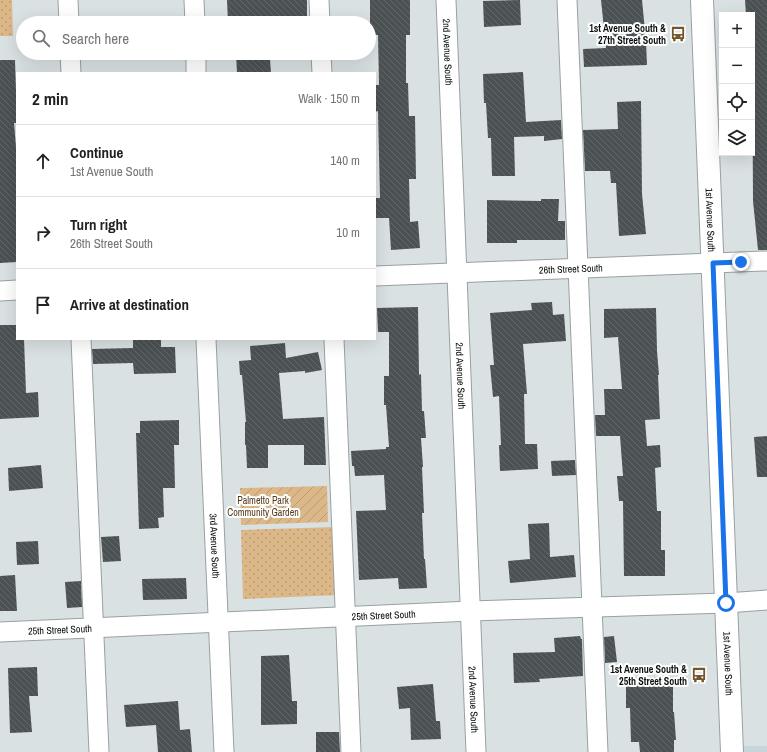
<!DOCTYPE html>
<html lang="en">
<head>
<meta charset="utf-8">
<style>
  :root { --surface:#fff; --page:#f2f2f2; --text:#222; --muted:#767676; --line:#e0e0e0 }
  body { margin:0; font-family:"Archivo Narrow",sans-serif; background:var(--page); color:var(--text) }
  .controls { position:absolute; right:12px; top:12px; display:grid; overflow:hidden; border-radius:0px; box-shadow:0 4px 16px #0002 }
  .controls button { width:36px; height:36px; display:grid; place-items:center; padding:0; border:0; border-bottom:1px solid var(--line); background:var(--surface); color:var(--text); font:20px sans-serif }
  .stop { position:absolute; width:12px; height:12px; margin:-9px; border:3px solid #1a73e8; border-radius:50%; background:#fff }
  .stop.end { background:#1a73e8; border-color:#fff; box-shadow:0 1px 4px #0008 }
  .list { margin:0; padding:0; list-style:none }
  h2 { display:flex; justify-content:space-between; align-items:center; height:52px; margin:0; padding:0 16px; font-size:17px }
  h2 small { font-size:13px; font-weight:400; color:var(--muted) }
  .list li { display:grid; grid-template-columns:26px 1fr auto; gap:12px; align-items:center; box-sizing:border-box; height:72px; padding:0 16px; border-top:1px solid var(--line) }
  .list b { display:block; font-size:15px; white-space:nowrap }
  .list p { margin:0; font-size:13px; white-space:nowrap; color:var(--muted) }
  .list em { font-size:13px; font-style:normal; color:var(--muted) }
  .icon { flex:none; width:22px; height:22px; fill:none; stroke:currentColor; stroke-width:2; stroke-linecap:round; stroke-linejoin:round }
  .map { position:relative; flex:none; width:767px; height:752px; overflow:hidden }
  .search { position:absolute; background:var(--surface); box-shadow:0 4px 16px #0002; left:16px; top:16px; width:360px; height:44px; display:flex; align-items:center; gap:10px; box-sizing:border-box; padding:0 14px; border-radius:22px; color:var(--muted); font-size:15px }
  .panel { position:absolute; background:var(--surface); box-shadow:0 4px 16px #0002; left:16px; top:72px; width:360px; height:268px; border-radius:0px }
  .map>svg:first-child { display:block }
  .built { fill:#c6d6da }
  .grass { fill:url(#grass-dots) }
  .garden { fill:url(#garden-furrows) }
  .building { fill:url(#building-back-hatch) }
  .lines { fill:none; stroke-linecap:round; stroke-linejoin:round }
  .minor-casing { stroke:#99a0a2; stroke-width:21 }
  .major-casing { stroke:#99a0a2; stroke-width:24 }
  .minor { stroke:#fff; stroke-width:19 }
  .major { stroke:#fff; stroke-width:22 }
  .route { stroke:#1a73e8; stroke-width:5 }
  .labels { text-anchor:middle; stroke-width:4; stroke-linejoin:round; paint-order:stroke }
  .poi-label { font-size:10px; font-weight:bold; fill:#0b0e0e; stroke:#fff; text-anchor:end }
  .street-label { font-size:10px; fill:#0b0e0e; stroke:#fff }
  .park-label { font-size:10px; fill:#543c1c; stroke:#fff }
</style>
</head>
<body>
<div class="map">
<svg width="767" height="752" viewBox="0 0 767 752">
  <defs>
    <pattern id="grass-dots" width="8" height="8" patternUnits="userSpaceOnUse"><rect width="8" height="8" fill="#dcb788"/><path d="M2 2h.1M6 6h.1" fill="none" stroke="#bb9c74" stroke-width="1.8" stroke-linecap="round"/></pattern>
    <pattern id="garden-furrows" width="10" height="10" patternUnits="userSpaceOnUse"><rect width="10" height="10" fill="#dcb788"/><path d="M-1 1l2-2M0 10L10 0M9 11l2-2" fill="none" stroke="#bb9c74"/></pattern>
    <pattern id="building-back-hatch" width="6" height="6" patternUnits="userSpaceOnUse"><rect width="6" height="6" fill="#4c5254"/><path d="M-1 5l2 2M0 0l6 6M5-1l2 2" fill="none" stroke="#616668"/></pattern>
  </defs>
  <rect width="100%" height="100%" fill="#dae1e3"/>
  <!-- built -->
  <path class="built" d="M742 746H767V752H742Z"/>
  <!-- grass -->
  <path class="grass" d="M0 0H12L13 36H0Z
    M335 527 338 595 243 599 241 530Z"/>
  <!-- garden -->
  <path class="garden" d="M327 486 328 522 241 525 240 488Z"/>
  <!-- building -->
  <path class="building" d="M227 0H307V21L228 23Z
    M370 0H410V35H406V83H408L409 116H415L416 179H409L410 222 418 221 420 248 391 250 389 218H375V198H380L378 111 375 112V85H379L378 35H370Z
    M520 0 521 25 484 27 483 1Z
    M601 0H642L646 41 647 65 584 67 583 49 606 48Z
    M745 0H767V250H758L753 201 752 15H746Z
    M236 53H259V59H270L271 73H237Z
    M0 60H15L17 123H14L17 159V262L0 263Z
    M523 72 526 122 561 120 562 139 544 141V136L514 137 515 176H492L491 138H488L486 103H484L483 74Z
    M641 101 642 194 646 234 619 236 616 183H611L610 171H585L583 130 618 129 617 102Z
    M541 199H559L558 221H565V240H517V243H487V200L541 201Z
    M552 302 553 315 564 314 566 341 523 344 527 394H524L525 444H537L538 469 500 471 499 445H501L499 396 493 397 490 365H494L490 313 532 310 531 303Z
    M418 307 419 375 421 374 422 411H424L426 438H421L423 467H422L424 513H422L424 559H425L427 588 399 589 398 578 359 580 356 511 386 510 384 475 355 476 354 466H352L351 451 386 449V447H389L386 405H384V376H389V332H378L377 308Z
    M656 308 657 351 659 375H658L660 419 645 420 647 446 660 445 661 467 655 468 657 511H661V550H665V576H624L623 501H619L617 476H623L620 436H596L595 415H605L604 389H622L618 337 604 338V309Z
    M0 325H17V339H24L26 393 38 392 39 417 0 419Z
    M133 339H161V347H175L176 373 134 374 133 363 93 364 92 349 133 348Z
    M285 343 286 358 318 352 322 370 305 373V371L279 373 283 419 324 417 326 465H304V445H268V468H247L246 445H245V422H246L242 375H240L239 361 251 360 250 346Z
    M179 420V445H174L175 488H163L164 517 158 518 159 528 139 529 136 433H140V421Z
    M767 436V477H757L754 437Z
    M575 460 576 475 552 476 551 461Z
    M41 465 43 488 9 491 8 468Z
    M549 523 550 557 574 555 576 577 510 583 508 561 530 559 528 524Z
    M119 536 121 561 103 562 101 537Z
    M38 541 39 564 17 565 16 542Z
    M15 575 17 611H0V576Z
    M186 578 187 599 143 600 142 579Z
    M81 581 82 607 67 608 65 582Z
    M580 636 581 639H582L583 676 539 679 540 682 514 683 513 653 555 652 554 638Z
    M614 636 617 662 605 663 604 637Z
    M289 655 292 701H297V724L261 725V656Z
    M37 667 38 696H29L32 732 10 733 8 668Z
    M673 677V712H674L676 740H674V752H640L639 742H631L630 708H626V678Z
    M433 684 436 721H440L441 739 411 740 410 708 399 709 397 687Z
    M178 701 180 730 190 729 192 752H158L156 725 126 727 124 705Z
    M316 732H339L340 752H316Z"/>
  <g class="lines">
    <defs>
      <g id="minor">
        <path d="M68 0 69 23"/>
        <path d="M194 0 195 23"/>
        <path d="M319 0 320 23"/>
        <path id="s1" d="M446 0 476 752"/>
        <path d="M567 0 598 752"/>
        <path d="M70 53 71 73"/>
        <path d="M196 53V73"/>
        <path d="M321 53 322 73"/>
        <path id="s2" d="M375 276 767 261"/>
        <path d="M0 291 17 290"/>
        <path d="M81 339 99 752"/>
        <path id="s3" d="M206 339 224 752"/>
        <path d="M334 339 351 752"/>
        <path id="s4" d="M0 632 471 611 726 603 767 600"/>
      </g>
      <g id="major">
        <path id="s5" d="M702 0 732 752"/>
      </g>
    </defs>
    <!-- minor casing -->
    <use href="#minor" class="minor-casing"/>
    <!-- major casing -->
    <use href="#major" class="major-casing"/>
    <!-- minor -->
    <use href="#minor" class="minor"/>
    <!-- major -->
    <use href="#major" class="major"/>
  </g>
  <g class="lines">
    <!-- route -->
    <path class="route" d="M726 603 713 263 741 262"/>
  </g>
  <!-- icons -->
  <defs>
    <symbol id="bus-bare" viewBox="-9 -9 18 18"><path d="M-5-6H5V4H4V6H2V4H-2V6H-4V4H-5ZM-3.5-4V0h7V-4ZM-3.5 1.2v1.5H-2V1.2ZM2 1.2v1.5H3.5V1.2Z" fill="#75562b" stroke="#fff" stroke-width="2.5" paint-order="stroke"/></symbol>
  </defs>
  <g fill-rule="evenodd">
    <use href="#bus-bare" x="667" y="23" width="22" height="22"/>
    <use href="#bus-bare" x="688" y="664" width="22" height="22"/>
  </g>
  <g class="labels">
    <!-- poi labels -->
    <g class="poi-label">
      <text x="666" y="32">1st Avenue South &amp;<tspan x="666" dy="12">27th Street South</tspan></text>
      <text x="687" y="673">1st Avenue South &amp;<tspan x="687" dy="12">25th Street South</tspan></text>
    </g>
    <!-- street labels -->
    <g class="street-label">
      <text dy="4" stroke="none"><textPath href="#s1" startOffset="52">2nd Avenue South</textPath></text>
      <text dy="4" stroke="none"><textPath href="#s5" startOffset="220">1st Avenue South</textPath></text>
      <text dy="4" stroke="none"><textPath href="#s2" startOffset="196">26th Street South</textPath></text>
      <text dy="4" stroke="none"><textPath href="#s1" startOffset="376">2nd Avenue South</textPath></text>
      <text dy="4" stroke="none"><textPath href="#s3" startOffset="207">3rd Avenue South</textPath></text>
      <text dy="4" stroke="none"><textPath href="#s4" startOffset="384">25th Street South</textPath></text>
      <text dy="4" stroke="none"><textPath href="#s4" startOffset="60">25th Street South</textPath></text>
      <text dy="4" stroke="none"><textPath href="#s5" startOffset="664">1st Avenue South</textPath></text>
      <text dy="4" stroke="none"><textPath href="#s1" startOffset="700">2nd Avenue South</textPath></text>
    </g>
    <!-- park labels -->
    <g class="park-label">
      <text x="263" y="504">Palmetto Park<tspan x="263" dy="12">Community Garden</tspan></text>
    </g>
  </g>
</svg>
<div class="controls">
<button>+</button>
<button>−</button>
<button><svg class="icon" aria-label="locate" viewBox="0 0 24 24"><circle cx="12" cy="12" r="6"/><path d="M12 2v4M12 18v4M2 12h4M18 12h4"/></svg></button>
<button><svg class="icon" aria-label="layers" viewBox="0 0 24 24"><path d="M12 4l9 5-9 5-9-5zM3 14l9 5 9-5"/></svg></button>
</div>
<div class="stop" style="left:726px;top:603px"></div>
<div class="stop end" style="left:741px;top:262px"></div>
<div class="search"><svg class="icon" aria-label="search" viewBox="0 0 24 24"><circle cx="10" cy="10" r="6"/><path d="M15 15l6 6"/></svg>Search here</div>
<section class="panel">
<h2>2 min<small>Walk · 150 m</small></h2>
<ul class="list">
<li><svg class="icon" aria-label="ahead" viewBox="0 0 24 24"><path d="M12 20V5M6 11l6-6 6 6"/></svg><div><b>Continue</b><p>1st Avenue South</p></div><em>140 m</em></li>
<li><svg class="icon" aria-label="right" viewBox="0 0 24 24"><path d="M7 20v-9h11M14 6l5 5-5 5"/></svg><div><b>Turn right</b><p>26th Street South</p></div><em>10 m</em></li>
<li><svg class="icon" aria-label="arrive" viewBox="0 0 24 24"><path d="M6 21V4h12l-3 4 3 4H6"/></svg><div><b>Arrive at destination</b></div></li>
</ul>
</section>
</div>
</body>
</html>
